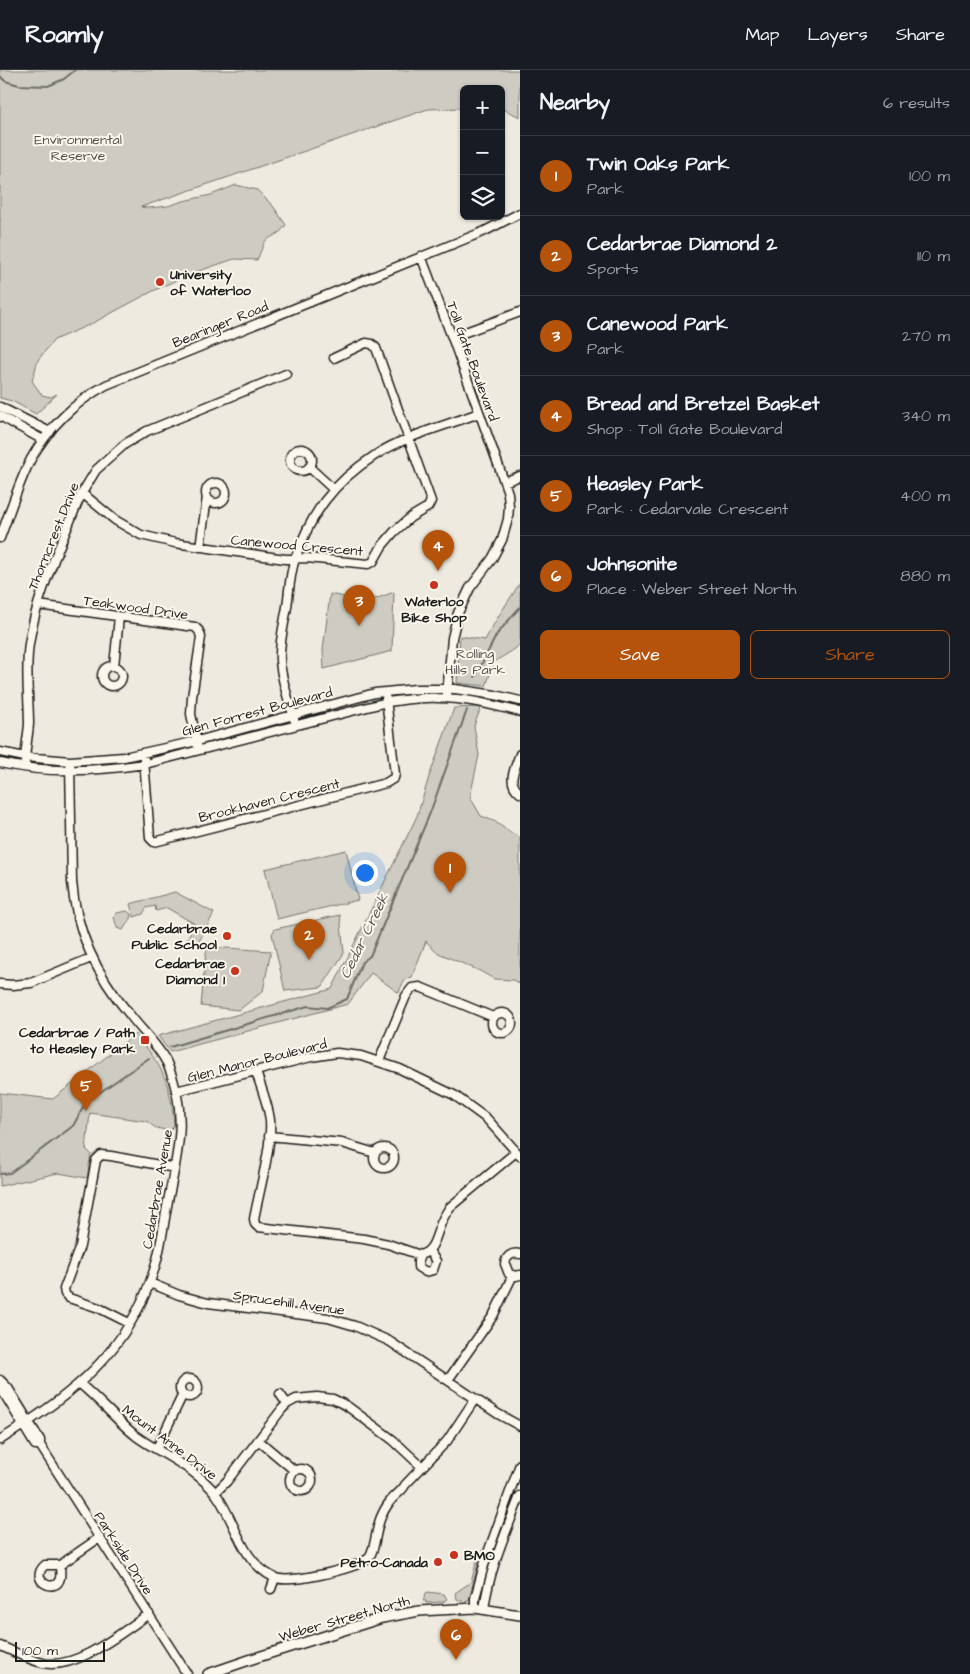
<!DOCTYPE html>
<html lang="en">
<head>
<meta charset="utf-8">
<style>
  :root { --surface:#171b24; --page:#242831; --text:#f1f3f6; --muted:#9ea1a6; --line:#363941; --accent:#b45309 }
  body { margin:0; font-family:"Architects Daughter",sans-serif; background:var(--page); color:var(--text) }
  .controls { position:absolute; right:15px; top:15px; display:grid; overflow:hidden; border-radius:8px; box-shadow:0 1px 4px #0004 }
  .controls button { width:45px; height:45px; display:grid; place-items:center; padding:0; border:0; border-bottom:1px solid var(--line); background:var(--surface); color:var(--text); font:25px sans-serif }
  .scale { position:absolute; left:15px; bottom:12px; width:90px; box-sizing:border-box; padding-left:5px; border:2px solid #1c1c1c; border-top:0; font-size:14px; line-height:18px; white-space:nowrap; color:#1c1c1c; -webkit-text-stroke:4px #fbf7ec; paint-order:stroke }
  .you { position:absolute; left:364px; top:802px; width:18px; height:18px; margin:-12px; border:4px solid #fff; border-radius:50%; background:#1a73e8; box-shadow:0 0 0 8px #1a73e833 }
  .badge { display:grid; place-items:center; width:32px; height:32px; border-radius:50%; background:var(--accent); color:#fff; font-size:16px; font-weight:700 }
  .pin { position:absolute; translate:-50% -41px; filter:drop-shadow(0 1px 2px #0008) }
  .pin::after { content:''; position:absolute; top:26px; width:18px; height:15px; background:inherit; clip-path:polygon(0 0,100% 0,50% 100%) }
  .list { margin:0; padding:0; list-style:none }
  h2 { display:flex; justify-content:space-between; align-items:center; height:65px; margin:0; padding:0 20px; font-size:21px }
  h2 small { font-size:16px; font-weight:400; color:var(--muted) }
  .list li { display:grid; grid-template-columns:32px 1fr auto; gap:15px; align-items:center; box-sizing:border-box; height:80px; padding:0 20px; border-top:1px solid var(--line) }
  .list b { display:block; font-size:19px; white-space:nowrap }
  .list p { margin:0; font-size:16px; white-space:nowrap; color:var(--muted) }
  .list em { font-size:16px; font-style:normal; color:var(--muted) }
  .actions { display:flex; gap:10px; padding:15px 20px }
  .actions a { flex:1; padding:11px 0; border:1px solid var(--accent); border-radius:8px; text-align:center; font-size:18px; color:var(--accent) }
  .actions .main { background:var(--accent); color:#fff }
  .icon { flex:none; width:28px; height:28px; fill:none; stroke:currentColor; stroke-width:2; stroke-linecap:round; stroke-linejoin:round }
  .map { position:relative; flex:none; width:520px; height:1604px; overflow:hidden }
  header { display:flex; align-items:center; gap:30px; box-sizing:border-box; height:70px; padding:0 25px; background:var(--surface); border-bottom:1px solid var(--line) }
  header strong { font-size:24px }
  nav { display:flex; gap:28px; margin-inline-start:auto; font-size:18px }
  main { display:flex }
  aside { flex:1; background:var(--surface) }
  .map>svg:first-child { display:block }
  .green { fill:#ceccc2; stroke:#75746f }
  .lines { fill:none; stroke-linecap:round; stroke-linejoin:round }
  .stream { stroke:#6f6d69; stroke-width:2 }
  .minor-casing { stroke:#1c1c1c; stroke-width:11 }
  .major-casing { stroke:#1c1c1c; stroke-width:12 }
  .minor { stroke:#fbf7ec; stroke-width:8 }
  .major { stroke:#fbf7ec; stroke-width:9 }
  .poi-dot { fill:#c8321e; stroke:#fbf7ec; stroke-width:2 }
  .labels { text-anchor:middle; stroke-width:4; stroke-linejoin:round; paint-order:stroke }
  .park-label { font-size:14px; fill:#51514e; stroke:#fbf7ec }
  .poi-label { font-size:14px; font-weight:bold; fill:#1c1c1c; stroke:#fbf7ec; text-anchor:end }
  .street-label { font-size:14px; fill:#1c1c1c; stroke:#fbf7ec }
  .water-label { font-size:15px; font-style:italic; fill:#5a5956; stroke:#fbf7ec }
</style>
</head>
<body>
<header>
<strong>Roamly</strong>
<nav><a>Map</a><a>Layers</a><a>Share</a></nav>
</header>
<main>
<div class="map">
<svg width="520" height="1604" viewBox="0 0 520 1604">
  <rect width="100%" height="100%" fill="#eeeadf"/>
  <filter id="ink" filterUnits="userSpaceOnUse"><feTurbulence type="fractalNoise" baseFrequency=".02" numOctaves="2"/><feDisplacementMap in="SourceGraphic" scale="10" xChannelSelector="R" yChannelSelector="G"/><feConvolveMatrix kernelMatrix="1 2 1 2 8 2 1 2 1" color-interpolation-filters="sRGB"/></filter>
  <g filter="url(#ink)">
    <!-- green -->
    <path class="green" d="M0 0H520V47L501 38V19H464V38L428 39 141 137 149 138 168 136 183 131 211 125 236 115 257 120 273 136 286 155 280 162 265 171 257 190 234 189 187 205 153 221 91 254 54 270 38 290 32 311 42 325 51 327 57 324 36 344 12 331 0 328V152L1 150 0 149Z
      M520 513V574L515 579 494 592 486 616 457 613 460 566 485 570 498 547Z
      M394 522 392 581 324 599 323 580 330 524 367 532Z
      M461 623 520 635V638L460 627 459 624Z
      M481 637 474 656 479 685 470 727 481 746 494 751 511 763 520 767V914L513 910 494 909 480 901 436 882 426 871 412 907C404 909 401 915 399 923L371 903 348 934 170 982 158 966 332 919 417 746 429 707 454 638Z
      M281 653 285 655 212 673 213 670Z
      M346 780 358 830 277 849 265 799Z
      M175 822 214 843 196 877 186 871 195 854 167 838 156 841 155 836 146 838 143 844 134 847 130 834Z
      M127 841 131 844 130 849 123 860 117 858 114 847 117 843Z
      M340 845 344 883 322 917 285 921 272 864 275 859Z
      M210 877 271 881 263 921 239 940 201 936 206 882Z
      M135 964C162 994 171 1014 174 1055L170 1061 156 1058 146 1051 90 1043 86 1079 91 1084 87 1108 58 1103 0 1116V1023L53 1029Z
      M477 1490H479L469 1530 461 1531 457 1529 455 1523 471 1512Z
      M428 1522 444 1524 447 1529 443 1532 426 1533V1531H423L426 1523Z"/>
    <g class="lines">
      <!-- stream -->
      <path class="stream" d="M0 6 5 11 19 15 48 16 64 9 75 0
        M475 607 497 564 520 537
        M170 977 308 936 327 938 347 929 362 892 370 886 430 743 467 640
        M0 1104 10 1103 73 1056 86 1032 149 988"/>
      <defs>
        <path id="minor" d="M421 186 453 270 498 394 508 423 509 437 508 449 502 470 492 489 470 518 458 543 452 568 447 624
          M452 267 520 242
          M0 337 50 362
          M0 346 43 370
          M290 390a11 11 0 1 1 22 0a11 11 0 1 1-22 0Z
          M309 397 333 419
          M504 412 520 406
          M206 423a10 10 0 1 1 20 0a10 10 0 1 1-20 0Z
          M82 423 115 450 141 465 175 473 285 489 307 488 368 494 373 492 382 476 394 462 411 447 428 437 431 431 376 278 372 274 366 273 334 288
          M0 468C10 442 18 414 31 389 48 358 75 332 106 315L485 161 520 143
          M200 477 207 427
          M38 535 195 557 199 561 201 567 192 627 191 644 197 674
          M114 596 119 547
          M102 606a10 10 0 1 1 20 0a10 10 0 1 1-20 0Z
          M294 649C289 630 281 610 280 590 279 573 284 554 287 537 289 522 290 503 295 489 311 443 333 413 374 386 404 366 445 356 479 343
          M0 682 25 687 70 691 124 687 197 671 375 623 416 619H455L495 625 520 631
          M520 684C515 699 506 712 520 723
          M144 689 150 768 154 772 386 713 394 708 395 704 386 629
          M25 692C25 680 28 667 29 654 29 628 25 601 29 574 36 526 59 479 77 434L82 423 96 400 125 374 147 361 286 304
          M0 693C48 704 97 701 145 694L387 632C404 630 421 627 438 628 466 628 493 635 520 642
          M0 914 13 915 31 913 91 888
          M492 953a10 10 0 1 1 20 0a10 10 0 1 1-20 0Z
          M379 991 406 926 412 918 420 917 493 947
          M256 1002C261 1017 268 1034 270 1050 272 1076 259 1122 254 1149L255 1154 258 1157 364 1169 388 1174 420 1185C434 1181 435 1168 440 1156 442 1149 446 1143 450 1137L516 1082
          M176 1021 311 987 337 983 361 986 400 999 454 1025 487 1049 520 1086
          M269 1066 342 1073 375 1083
          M374 1088a10 10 0 1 1 20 0a10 10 0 1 1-20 0Z
          M520 1184C512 1182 506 1186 505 1194L509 1204 516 1206 520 1205
          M420 1185 418 1191V1197L426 1202 433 1200 436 1191 429 1181
          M150 1213 179 1225 208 1233 328 1248 355 1256 389 1271 498 1344 520 1356
          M129 1253 99 1238 69 1228 65 1224 64 1219 80 1176 96 1090 101 1085 111 1086 175 1098
          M180 1318a9 9 0 1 1 18 0a9 9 0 1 1-18 0Z
          M0 1310 8 1318 40 1370V1375L187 1604
          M448 1310 493 1246 513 1205
          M3 1314V1322L35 1375H40
          M80 1314C100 1330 116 1350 136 1366 162 1385 195 1397 216 1424 236 1451 240 1490 273 1507 289 1515 352 1499 368 1489 376 1479 375 1461 381 1447 384 1440 389 1432 394 1427 398 1423 403 1420 405 1415L447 1371 475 1329
          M280 1324 287 1334
          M0 1370C71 1326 130 1281 155 1197 162 1174 164 1150 169 1126 179 1078 188 1041 167 993 158 975 142 961 130 945 98 907 76 863 72 812L70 691
          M258 1370 295 1401
          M157 1378 183 1324
          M290 1410a11 11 0 1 1 22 0a11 11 0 1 1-22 0Z
          M215 1423 227 1411 282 1339 287 1334 296 1329 317 1327 333 1329 347 1336 393 1370 422 1397
          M60 1495C60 1499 61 1504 60 1508 56 1525 28 1510 45 1495H60L99 1468
          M271 1519 275 1508
          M475 1538V1528L486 1488 520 1394
          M484 1539C489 1500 506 1462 520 1426
          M0 1576C14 1581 28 1590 43 1593 76 1601 122 1562 149 1544"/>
        <path id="major" d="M208 1604 255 1588 382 1548 419 1541 475 1538 520 1545"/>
      </defs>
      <!-- minor casing -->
      <use href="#minor" class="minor-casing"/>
      <!-- major casing -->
      <use href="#major" class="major-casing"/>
      <!-- minor -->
      <use href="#minor" class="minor"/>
      <!-- major -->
      <use href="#major" class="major"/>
    </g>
  </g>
  <!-- markers -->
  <g class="poi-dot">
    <circle cx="160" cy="212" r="5"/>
    <circle cx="434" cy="515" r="5"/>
    <circle cx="227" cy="866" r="5"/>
    <circle cx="235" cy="901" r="5"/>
    <rect x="140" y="965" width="10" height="10" rx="2.5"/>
    <circle cx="454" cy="1485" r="5"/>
    <circle cx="438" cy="1492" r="5"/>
  </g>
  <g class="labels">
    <!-- park labels -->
    <g class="park-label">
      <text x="78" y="74">Environmental<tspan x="78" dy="16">Reserve</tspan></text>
      <text x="475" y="588">Rolling<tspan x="475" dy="16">Hills Park</tspan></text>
    </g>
    <!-- poi labels -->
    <g class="poi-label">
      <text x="170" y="209" text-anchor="start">University<tspan x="170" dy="16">of Waterloo</tspan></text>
      <text x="434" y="536" text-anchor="middle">Waterloo<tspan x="434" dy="16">Bike Shop</tspan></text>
      <text x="217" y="863">Cedarbrae<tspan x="217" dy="16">Public School</tspan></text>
      <text x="225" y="898">Cedarbrae<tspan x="225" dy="16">Diamond 1</tspan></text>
      <text x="135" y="967">Cedarbrae / Path<tspan x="135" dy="16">to Heasley Park</tspan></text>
      <text x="464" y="1490" text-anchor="start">BMO</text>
      <text x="428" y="1497">Petro-Canada</text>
    </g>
    <!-- street labels -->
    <g class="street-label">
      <text transform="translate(220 254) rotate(-22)" y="5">Bearinger Road</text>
      <text transform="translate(473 291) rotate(70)" y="5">Toll Gate Boulevard</text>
      <text transform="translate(53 466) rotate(-68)" y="5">Thorncrest Drive</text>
      <text transform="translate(297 475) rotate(5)" y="5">Canewood Crescent</text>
      <text transform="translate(136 537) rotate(8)" y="5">Teakwood Drive</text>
      <text transform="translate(257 641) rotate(-15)" y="5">Glen Forrest Boulevard</text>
      <text transform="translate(269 730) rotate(-14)" y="5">Brookhaven Crescent</text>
      <text transform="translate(257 990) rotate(-14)" y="5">Glen Manor Boulevard</text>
      <text transform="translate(157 1119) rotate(-80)" y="5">Cedarbrae Avenue</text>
      <text transform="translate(289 1232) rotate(8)" y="5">Sprucehill Avenue</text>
      <text transform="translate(170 1372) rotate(37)" y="5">Mount Anne Drive</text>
      <text transform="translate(124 1483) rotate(57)" y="5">Parkside Drive</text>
      <text transform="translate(344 1548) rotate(-16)" y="5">Weber Street North</text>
    </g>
    <!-- water labels -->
    <g class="water-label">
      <text transform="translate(364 866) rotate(-64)" y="5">Cedar Creek</text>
    </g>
  </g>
</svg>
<div class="controls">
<button>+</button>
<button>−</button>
<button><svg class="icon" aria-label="layers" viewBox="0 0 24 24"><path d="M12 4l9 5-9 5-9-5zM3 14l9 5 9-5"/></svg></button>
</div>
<div class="scale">100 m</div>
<div class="you"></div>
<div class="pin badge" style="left:450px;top:823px">1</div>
<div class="pin badge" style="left:309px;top:890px">2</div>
<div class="pin badge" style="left:359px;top:556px">3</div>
<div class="pin badge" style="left:438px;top:501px">4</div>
<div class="pin badge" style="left:86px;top:1041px">5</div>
<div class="pin badge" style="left:456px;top:1590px">6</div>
</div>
<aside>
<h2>Nearby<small>6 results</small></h2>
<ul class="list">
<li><span class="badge">1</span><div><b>Twin Oaks Park</b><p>Park</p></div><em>100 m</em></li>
<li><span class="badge">2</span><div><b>Cedarbrae Diamond 2</b><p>Sports</p></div><em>110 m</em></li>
<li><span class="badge">3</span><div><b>Canewood Park</b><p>Park</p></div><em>270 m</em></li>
<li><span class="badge">4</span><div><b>Bread and Bretzel Basket</b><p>Shop · Toll Gate Boulevard</p></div><em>340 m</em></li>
<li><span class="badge">5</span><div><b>Heasley Park</b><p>Park · Cedarvale Crescent</p></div><em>400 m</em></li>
<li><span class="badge">6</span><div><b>Johnsonite</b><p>Place · Weber Street North</p></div><em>880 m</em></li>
</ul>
<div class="actions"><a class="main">Save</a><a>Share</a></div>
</aside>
</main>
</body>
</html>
